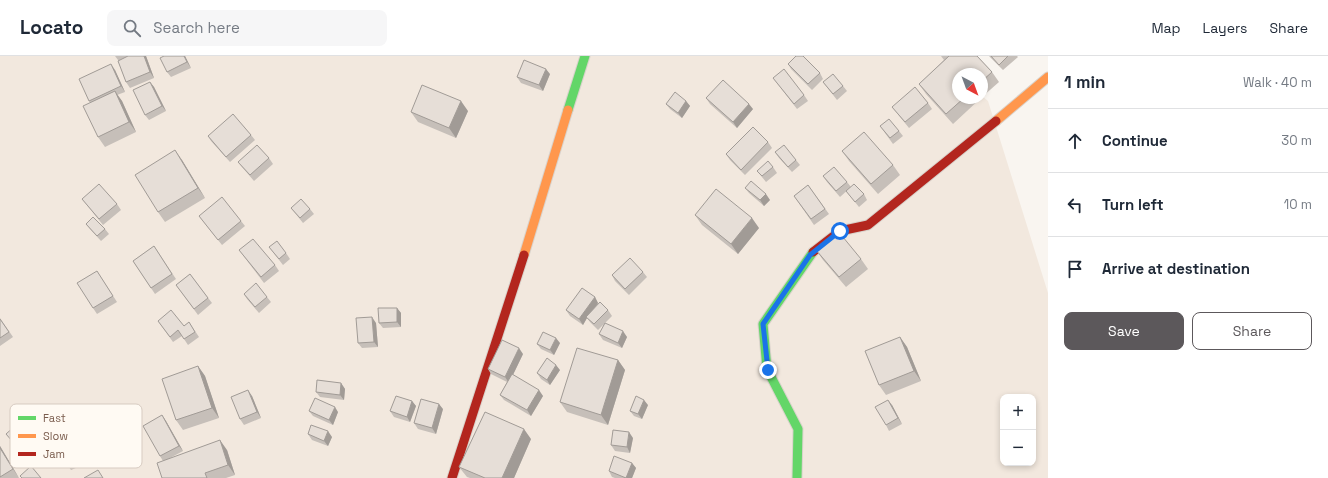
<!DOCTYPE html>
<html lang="en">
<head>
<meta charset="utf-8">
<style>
  :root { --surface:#fff; --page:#f6f6f7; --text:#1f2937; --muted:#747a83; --line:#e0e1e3; --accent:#5c585b }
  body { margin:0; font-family:"Space Grotesk",sans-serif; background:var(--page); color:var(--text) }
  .controls { position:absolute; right:12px; bottom:12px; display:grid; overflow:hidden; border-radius:8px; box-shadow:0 2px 6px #0003 }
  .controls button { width:36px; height:36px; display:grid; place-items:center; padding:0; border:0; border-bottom:1px solid var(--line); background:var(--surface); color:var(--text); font:20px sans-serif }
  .compass { position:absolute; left:952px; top:12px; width:36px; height:36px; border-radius:50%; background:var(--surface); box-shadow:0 2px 6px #0003; rotate:139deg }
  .stop { position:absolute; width:12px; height:12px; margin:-9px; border:3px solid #1a73e8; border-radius:50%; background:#fff }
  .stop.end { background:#1a73e8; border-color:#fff; box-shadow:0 1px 4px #0008 }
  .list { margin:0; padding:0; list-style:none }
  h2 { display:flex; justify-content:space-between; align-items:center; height:52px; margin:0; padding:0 16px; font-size:17px }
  h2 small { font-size:13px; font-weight:400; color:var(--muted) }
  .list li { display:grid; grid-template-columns:26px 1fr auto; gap:12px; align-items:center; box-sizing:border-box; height:64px; padding:0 16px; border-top:1px solid var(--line) }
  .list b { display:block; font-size:15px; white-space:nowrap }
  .list em { font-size:13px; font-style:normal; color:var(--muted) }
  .actions { display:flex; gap:8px; padding:12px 16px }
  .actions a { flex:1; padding:9px 0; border:1px solid var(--accent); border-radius:8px; text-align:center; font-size:14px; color:var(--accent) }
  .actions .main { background:var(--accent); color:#fff }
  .icon { flex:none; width:22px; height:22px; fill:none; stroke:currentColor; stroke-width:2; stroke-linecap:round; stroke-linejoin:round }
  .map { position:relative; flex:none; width:1048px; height:422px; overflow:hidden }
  header { display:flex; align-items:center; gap:24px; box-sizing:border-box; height:56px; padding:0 20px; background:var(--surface); border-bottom:1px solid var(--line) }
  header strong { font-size:19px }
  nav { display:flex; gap:22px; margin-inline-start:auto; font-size:14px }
  .search { width:280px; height:36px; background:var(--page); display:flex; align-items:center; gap:10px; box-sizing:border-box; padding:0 14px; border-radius:8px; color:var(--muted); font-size:15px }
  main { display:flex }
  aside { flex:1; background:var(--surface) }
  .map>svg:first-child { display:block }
  .residential { fill:#f2e8de; fill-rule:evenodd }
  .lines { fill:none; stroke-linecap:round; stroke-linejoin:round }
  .fast-casing { stroke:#d9d2cb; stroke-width:11 }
  .slow-casing { stroke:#d9d2cb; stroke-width:11 }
  .jam-casing { stroke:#d9d2cb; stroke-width:11 }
  .fast { stroke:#63d668; stroke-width:9 }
  .slow { stroke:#ff974d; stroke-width:9 }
  .jam { stroke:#b3261e; stroke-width:9 }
  .wall { fill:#c6bfb9 }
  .shaded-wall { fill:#a19b96 }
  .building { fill:#e6ded7; stroke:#a19b96 }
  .route { stroke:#1a73e8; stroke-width:5 }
  .key { fill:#fffaf3; stroke:#d7cbc1; stroke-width:1 }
  .key-label { font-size:11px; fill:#7a5c4d }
</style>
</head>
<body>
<header>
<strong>Locato</strong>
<div class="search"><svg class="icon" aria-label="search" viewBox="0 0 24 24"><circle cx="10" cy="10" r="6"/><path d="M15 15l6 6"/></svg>Search here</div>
<nav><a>Map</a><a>Layers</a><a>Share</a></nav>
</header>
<main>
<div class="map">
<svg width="1048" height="422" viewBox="0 0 1048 422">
  <rect width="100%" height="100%" fill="#f9f5f0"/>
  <!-- residential -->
  <path class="residential" d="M0 0H942L958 18V42H982V40L988 45 1048 237V422H0ZM1003 341H1033V407H1003Z"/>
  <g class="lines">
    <defs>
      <path id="fast" d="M568 54 585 0
        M797 422 798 373 767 313 763 268 813 196"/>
      <path id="slow" d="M996 65 1048 21
        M524 199 568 54"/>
      <path id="jam" d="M813 196 840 175 868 169 996 65
        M452 422 524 199"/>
    </defs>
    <!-- fast casing -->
    <use href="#fast" class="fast-casing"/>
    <!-- slow casing -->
    <use href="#slow" class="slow-casing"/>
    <!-- jam casing -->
    <use href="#jam" class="jam-casing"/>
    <!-- fast -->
    <use href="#fast" class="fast"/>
    <!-- slow -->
    <use href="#slow" class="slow"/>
    <!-- jam -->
    <use href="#jam" class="jam"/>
  </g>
  <!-- wall -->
  <path class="wall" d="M115 0H146L154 22 130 32 126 26 118 4Z
    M164 0H185L191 12 171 21 167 16Z
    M941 0H977L992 16 999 26 982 41V18L958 42H981L953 68 926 38 919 28 944 4Z
    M989 0H1017L1018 1 1003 14Z
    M788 8 820 17 823 23 812 34 791 13Z
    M115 14 125 36 117 39 122 45 136 76 105 91 98 81 90 47 89 45Z
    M550 18 543 35 521 27 517 21Z
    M773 22 804 39 808 45 797 53Z
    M150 26 154 31 166 55 149 64 145 59Z
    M823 26 843 30 847 35 837 44Z
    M706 42 753 53 737 72 710 48Z
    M686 45 690 50 682 62 670 53 666 48Z
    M928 47 932 53 909 72 892 51Z
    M468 55 456 82 418 66 411 56Z
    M880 70 899 75 903 80 893 88Z
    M251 79 255 84 230 106 211 85 208 80Z
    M768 86 772 92 745 119 730 104 726 98Z
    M842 95 893 109 900 119 878 138 849 105Z
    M775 96 796 104 800 109 792 116 779 102Z
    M269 102 273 108 254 125 242 111 238 106Z
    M182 104 205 142 165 166 158 156Z
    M773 111 777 117 766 126 757 115Z
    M823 120 847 126 851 131 840 141 827 126Z
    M808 129 829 158 814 169 794 140Z
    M745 132 770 144 764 150 749 137Z
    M846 135 864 138 867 144 859 151Z
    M82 143 117 148 121 154 103 169Z
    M291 152 310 153 314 158 303 167Z
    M695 159 759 172 738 198 702 169Z
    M199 160 241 165 245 170 222 189Z
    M86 168 105 173 109 178 101 185 90 173Z
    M154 190 176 223 155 238 133 205Z
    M269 191 286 197 290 203 283 209Z
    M239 194 275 209 279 215 264 227Z
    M816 194 861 203 868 213 846 231 823 204Z
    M97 215 117 246 97 258 93 252Z
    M643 216 647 221 629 239 615 225 612 219Z
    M190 218 212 247 198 259 176 229Z
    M244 238 267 241 271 246 259 257 247 243Z
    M595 241 598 247 595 252 608 254 612 260 605 267 627 281 622 292 603 284 599 278 604 268 598 274 590 266 587 262 583 269 570 260 566 254Z
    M397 252 401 257V271L383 272 379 267Z
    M0 262 13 281 0 290Z
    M158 265 184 270 189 266 199 281 188 289 182 280 173 286Z
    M376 267 378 291 362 292 358 287Z
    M900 281 907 291 921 325 886 339 879 329Z
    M560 287 554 299 541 293 537 288Z
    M523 298 513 319 543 340 531 360 504 344 500 339 507 326 491 318 488 313Z
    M618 304 625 314 608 369 567 356 560 346Z
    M198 310 205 320 219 362 183 374 176 364Z
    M560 314 550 329 541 323 537 317Z
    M341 327 345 333 344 344 320 341 316 336Z
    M252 340 261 362 244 369 240 363Z
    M412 345 416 350 410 366 394 361 390 355Z
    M648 349 642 363 634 360 630 355Z
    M892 349 902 368 889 375 886 369Z
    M443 353 436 378 418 373 414 367Z
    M309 355 338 356 333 369 313 360Z
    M83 359 102 401 71 414 64 404Z
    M162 359 166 365 183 395 170 402 227 394 235 419 226 422H162L163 405 160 400Z
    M96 375 138 392 142 398 126 412 100 381Z
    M6 378 28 385 32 390 23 398Z
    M308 378 332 381 328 390 312 384Z
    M633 382 630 397 615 395 611 389Z
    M531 383 514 422H470L467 421 459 411Z
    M0 390 19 422H0Z
    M632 407 636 412 632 422H615L612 421 609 415Z"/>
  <!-- shaded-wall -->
  <path class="shaded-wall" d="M144 0H146L154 22 150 16Z
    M184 0H185L191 12 187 6Z
    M111 8 115 14 125 36 121 30Z
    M546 13 550 18 543 35 539 29Z
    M150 26 154 31 166 55 162 50Z
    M115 35 122 45 136 76 129 66Z
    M461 45 468 55 456 82 449 72Z
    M686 45 690 50 682 62 678 57Z
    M749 48 753 53 737 72 733 66Z
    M175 94 182 104 205 142 198 132Z
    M766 138 770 144 764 150 760 144Z
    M752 162 759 172 738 198 731 188Z
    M595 241 598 247 588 262 586 261 587 262 583 269 579 263Z
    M397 252 401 257V271L397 266Z
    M372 261 376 267 378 291 374 286Z
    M623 275 627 281 622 292 618 287Z
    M900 281 907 291 921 325 914 315Z
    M556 282 560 287 554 299 550 294Z
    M519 292 523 298 509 327 505 321Z
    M618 304 625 314 608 369 601 359Z
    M556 309 560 314 550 329 547 324Z
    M198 310 205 320 219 362 212 352Z
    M341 327 345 333 344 344 340 339Z
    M248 334 252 340 261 362 257 356Z
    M539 334 543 340 531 360 527 354Z
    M644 344 648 349 642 363 638 358Z
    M888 344 892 349 902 368 898 362Z
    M412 345 416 350 410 366 407 361Z
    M439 348 443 353 436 378 432 372Z
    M76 349 83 359 102 401 95 391Z
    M335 351 338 356 333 369 329 364Z
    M162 359 166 365 183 395 179 390Z
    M524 373 531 383 514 422H502Z
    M328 375 332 381 328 390 324 385Z
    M629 376 633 382 630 397 627 391Z
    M220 384 227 394 235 419 228 409Z
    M0 390 19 422 13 413 0 392Z
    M632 407 636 412 632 422H626Z"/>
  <!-- building -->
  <path class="building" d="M128 0H144L150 16 126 26 118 5Z
    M164 0H184L187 6 167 16 160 2Z
    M796 0H803L820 17 808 28 788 8Z
    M949 0H977L992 16 982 25V18H958V42H964L946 58 919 28Z
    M991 0H1008L999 9Z
    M524 4 546 13 539 29 517 21Z
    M111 8 121 30 89 45 79 23Z
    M784 13 804 39 794 48 773 22Z
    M833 18 843 30 833 38 823 26Z
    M723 24 749 48 733 66 706 42Z
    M150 26 162 50 145 59 133 34Z
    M422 29 461 45 449 72 411 56Z
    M915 31 928 47 905 66 892 51Z
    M115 35 129 66 98 81 83 50Z
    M675 36 686 45 678 57 666 48Z
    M233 58 251 79 226 101 208 80Z
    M889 63 899 75 890 82 880 70Z
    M753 71 768 86 741 114 726 98Z
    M864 76 893 109 871 128 842 95Z
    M257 89 269 102 250 119 238 106Z
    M784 89 796 104 788 111 775 96Z
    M175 94 198 132 158 156 135 119Z
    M768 105 773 111 762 120 757 115Z
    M834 111 847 126 836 135 823 120Z
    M751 125 766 138 760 144 745 132Z
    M99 128 117 148 99 163 82 143Z
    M854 128 864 138 855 146 846 135Z
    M808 129 825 153 811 163 794 140Z
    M716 133 752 162 731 188 695 159Z
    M222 141 241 165 218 184 199 160Z
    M301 143 310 153 300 162 291 152Z
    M93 161 105 173 97 180 86 168Z
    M838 175 861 203 839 221 816 194Z
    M253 183 275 209 261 221 239 194Z
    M277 185 286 197 279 203 269 191Z
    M154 190 172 218 151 232 133 205Z
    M630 202 643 216 625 233 612 219Z
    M97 215 113 240 93 252 77 227Z
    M190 218 208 242 194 253 176 229Z
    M256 227 267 241 255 251 244 238Z
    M582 232 595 241 579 263 566 254Z
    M600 246 608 254 594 268 586 261Z
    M378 252H397V266L379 267Z
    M171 254 184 270 189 266 195 276 184 283 178 274 170 281 158 265Z
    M372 261 374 286 358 287 356 262Z
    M0 263 9 276 0 282Z
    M605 267 623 275 618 287 599 278Z
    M543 276 556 282 550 294 537 288Z
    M900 281 914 315 879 329 865 295Z
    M502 284 519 292 505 321 488 313Z
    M577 292 618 304 601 359 560 346Z
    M547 302 556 309 547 324 537 317Z
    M198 310 212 352 176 364 162 323Z
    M512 318 539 334 527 354 500 339Z
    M317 324 341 327 340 339 316 336Z
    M248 334 257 356 240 363 231 341Z
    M396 340 412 345 407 361 390 355Z
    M636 340 644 344 638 358 630 355Z
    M315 342 335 351 329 364 309 355Z
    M421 343 439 348 432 372 414 367Z
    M888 344 898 362 886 369 875 351Z
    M485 356 524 373 502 422H485L459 411Z
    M162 359 179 390 160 400 143 370Z
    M311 369 328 375 324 385 308 378Z
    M15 370 28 385 19 393 6 378Z
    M613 374 629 376 627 391 611 389Z
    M220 384 228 409 205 417 207 422H162L157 407Z
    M0 392 13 413 0 421Z
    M614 400 632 407 626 422 609 415Z
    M31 410 41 422H22L20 420Z
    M98 414 103 422H84Z"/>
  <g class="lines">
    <!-- route -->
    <path class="route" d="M768 314 763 268 810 199 840 175"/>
  </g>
  <!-- legend -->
  <rect x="10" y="348" width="132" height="64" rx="6" class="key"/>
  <rect x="18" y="360" width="18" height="4" fill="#63d668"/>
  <rect x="18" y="378" width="18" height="4" fill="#ff974d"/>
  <rect x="18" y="396" width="18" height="4" fill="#b3261e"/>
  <g class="key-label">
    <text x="43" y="366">Fast</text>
    <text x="43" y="384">Slow</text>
    <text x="43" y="402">Jam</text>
  </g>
</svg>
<div class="controls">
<button>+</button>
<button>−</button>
</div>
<svg class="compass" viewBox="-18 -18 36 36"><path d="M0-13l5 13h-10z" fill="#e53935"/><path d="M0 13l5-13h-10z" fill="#747a83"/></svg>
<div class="stop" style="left:840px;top:175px"></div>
<div class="stop end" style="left:768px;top:314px"></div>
</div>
<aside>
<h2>1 min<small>Walk · 40 m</small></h2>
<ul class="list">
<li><svg class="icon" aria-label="ahead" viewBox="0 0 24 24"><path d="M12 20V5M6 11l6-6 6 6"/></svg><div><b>Continue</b></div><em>30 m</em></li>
<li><svg class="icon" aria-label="left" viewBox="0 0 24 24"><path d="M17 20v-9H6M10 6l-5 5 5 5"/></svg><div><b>Turn left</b></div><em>10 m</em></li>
<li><svg class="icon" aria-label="arrive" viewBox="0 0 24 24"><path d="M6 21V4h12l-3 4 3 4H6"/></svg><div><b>Arrive at destination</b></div></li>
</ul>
<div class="actions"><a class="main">Save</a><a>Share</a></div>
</aside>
</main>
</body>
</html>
